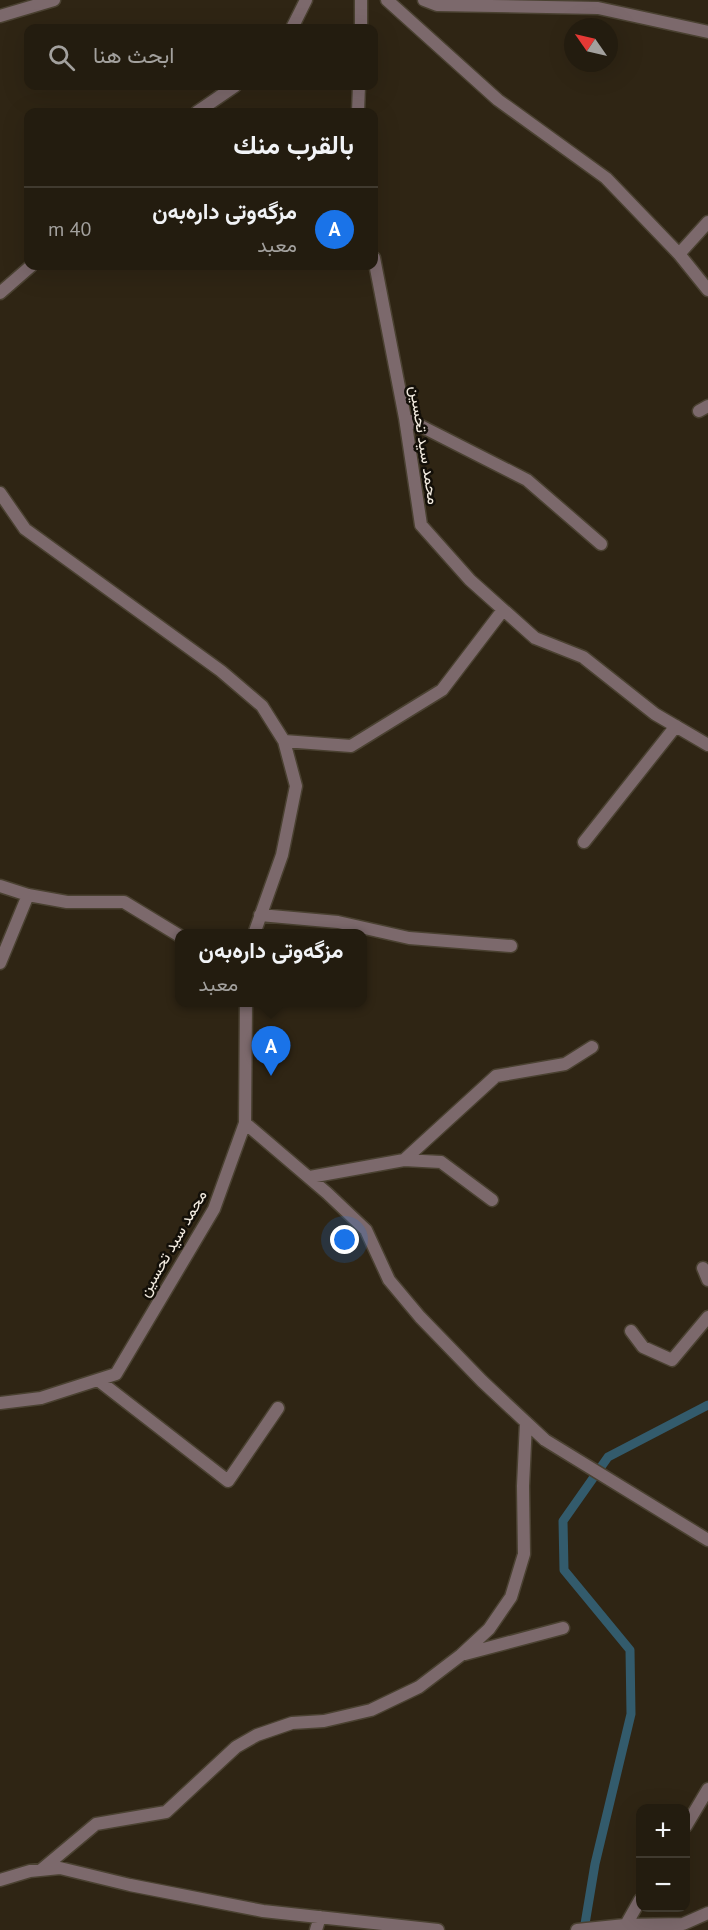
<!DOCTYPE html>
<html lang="ar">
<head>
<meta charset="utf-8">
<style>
  :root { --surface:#231c0f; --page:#2f291d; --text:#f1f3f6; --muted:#a3a19e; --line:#403a2f; --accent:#1a73e8 }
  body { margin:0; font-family:"PT Sans",Vazirmatn,sans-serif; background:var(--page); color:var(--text); direction:rtl }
  .controls { position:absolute; right:18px; bottom:18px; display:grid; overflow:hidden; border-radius:12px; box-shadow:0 6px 24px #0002 }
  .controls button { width:54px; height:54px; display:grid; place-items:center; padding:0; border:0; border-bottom:2px solid var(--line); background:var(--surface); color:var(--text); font:30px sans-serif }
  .compass { position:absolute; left:564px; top:18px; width:54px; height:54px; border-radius:50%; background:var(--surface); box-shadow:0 6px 24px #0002; rotate:304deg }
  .you { position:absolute; left:345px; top:1240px; width:21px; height:21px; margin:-15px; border:4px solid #fff; border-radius:50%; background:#1a73e8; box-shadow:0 0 0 9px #1a73e833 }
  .badge { display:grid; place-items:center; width:39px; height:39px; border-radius:50%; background:var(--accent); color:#fff; font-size:20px; font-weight:700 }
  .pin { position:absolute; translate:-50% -50px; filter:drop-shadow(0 2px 3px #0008) }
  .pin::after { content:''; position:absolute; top:32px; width:21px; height:18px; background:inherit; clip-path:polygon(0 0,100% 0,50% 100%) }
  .popup { position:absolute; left:175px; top:929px; width:192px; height:78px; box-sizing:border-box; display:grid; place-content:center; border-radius:12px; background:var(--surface); filter:drop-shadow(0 2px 4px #0005); font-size:20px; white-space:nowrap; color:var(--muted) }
  .popup b { font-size:22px; color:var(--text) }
  .popup::after { content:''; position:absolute; left:50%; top:100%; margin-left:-12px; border:12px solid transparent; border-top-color:var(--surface) }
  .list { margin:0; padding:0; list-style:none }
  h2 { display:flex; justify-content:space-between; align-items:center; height:78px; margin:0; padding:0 24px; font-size:26px }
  h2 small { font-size:20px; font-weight:400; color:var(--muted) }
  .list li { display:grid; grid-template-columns:39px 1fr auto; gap:18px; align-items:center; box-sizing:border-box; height:84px; padding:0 24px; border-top:2px solid var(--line) }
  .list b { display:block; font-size:22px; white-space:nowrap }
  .list p { margin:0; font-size:20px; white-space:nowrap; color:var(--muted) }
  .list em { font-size:20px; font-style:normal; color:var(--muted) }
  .icon { flex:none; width:33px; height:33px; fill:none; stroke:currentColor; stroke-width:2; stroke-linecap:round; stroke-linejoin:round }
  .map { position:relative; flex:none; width:708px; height:1930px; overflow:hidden; direction:ltr }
  .search { position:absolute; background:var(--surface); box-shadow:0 6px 24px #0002; left:24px; top:24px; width:354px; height:66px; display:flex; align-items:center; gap:15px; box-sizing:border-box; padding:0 21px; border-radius:12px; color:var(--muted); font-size:22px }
  .panel { position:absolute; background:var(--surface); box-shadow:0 6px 24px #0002; left:24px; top:108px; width:354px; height:162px; border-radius:12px; direction:rtl }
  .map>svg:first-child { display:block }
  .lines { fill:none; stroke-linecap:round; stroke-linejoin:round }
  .stream { stroke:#335b6c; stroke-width:9 }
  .street-casing { stroke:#4a4131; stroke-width:15 }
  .street { stroke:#7c696c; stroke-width:12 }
  .labels { text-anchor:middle; stroke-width:5; stroke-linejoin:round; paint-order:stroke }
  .street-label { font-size:16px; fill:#f2ebe0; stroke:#130f08 }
</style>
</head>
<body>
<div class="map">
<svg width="708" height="1930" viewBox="0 0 708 1930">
  <rect width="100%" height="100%" fill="#2f2514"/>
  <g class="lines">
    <!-- stream -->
    <path class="stream" d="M584 1930 595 1864 631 1714 630 1650 564 1570 563 1521 608 1457 708 1405"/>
    <defs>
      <path id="street" d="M387 0 498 100 606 178 679 254 708 290
        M424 0 437 5 598 8 708 32
        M0 16 54 0
        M292 28 306 0
        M361 28V0
        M197 112 235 86
        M358 112 359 86
        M679 254 708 222
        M374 258 405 418 421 525 470 580 535 638 583 657 655 714 708 745
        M0 293 31 266
        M699 411 708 406
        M405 418 527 480 601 544
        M0 493 25 529 221 671 262 706 284 741 296 786 282 855 254 934
        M284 741 351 746 442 690 503 610
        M584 842 676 726
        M0 886 28 895 67 902H124L180 936
        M260 915 338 922 409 938 511 946
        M0 963 28 895
        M245 1123 327 1193 366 1230 389 1280 420 1317 482 1381 545 1440 708 1540
        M404 1160 496 1076 565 1064 592 1047
        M310 1177 404 1160 441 1162 492 1200
        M703 1268 708 1280
        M631 1331 643 1347 672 1360 708 1317
        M98 1380 228 1481 278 1408
        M0 1403 41 1398 116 1374 214 1209 245 1123 246 1002
        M465 1654 563 1628
        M686 1826 708 1789
        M41 1870 96 1824 166 1812 236 1747 257 1735 292 1723 324 1721 371 1710 419 1687 461 1655 489 1629 511 1597 524 1554 523 1486 526 1422
        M0 1880 30 1871 60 1868 130 1885 263 1911 438 1930
        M316 1930 320 1917
        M577 1930 625 1925 683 1924 708 1913
        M623 1930 640 1900"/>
    </defs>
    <!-- street casing -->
    <use href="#street" class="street-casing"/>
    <!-- street -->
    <use href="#street" class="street"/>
  </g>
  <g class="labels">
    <!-- street labels -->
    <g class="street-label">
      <text transform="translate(425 445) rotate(81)" y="6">محمد سید تحسین</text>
      <text transform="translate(172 1243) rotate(-60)" y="6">محمد سید تحسین</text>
    </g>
  </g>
</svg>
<div class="controls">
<button>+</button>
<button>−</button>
</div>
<svg class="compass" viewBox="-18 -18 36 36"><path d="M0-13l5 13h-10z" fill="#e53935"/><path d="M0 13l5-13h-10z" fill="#a3a19e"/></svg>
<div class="you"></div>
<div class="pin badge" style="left:271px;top:1076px">A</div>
<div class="popup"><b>مزگەوتی دارەبەن</b>معبد</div>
<div class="search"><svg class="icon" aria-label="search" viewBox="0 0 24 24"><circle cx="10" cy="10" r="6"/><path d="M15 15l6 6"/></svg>ابحث هنا</div>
<section class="panel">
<h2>بالقرب منك<small></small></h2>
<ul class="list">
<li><span class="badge">A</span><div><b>مزگەوتی دارەبەن</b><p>معبد</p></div><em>40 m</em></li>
</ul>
</section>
</div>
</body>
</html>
